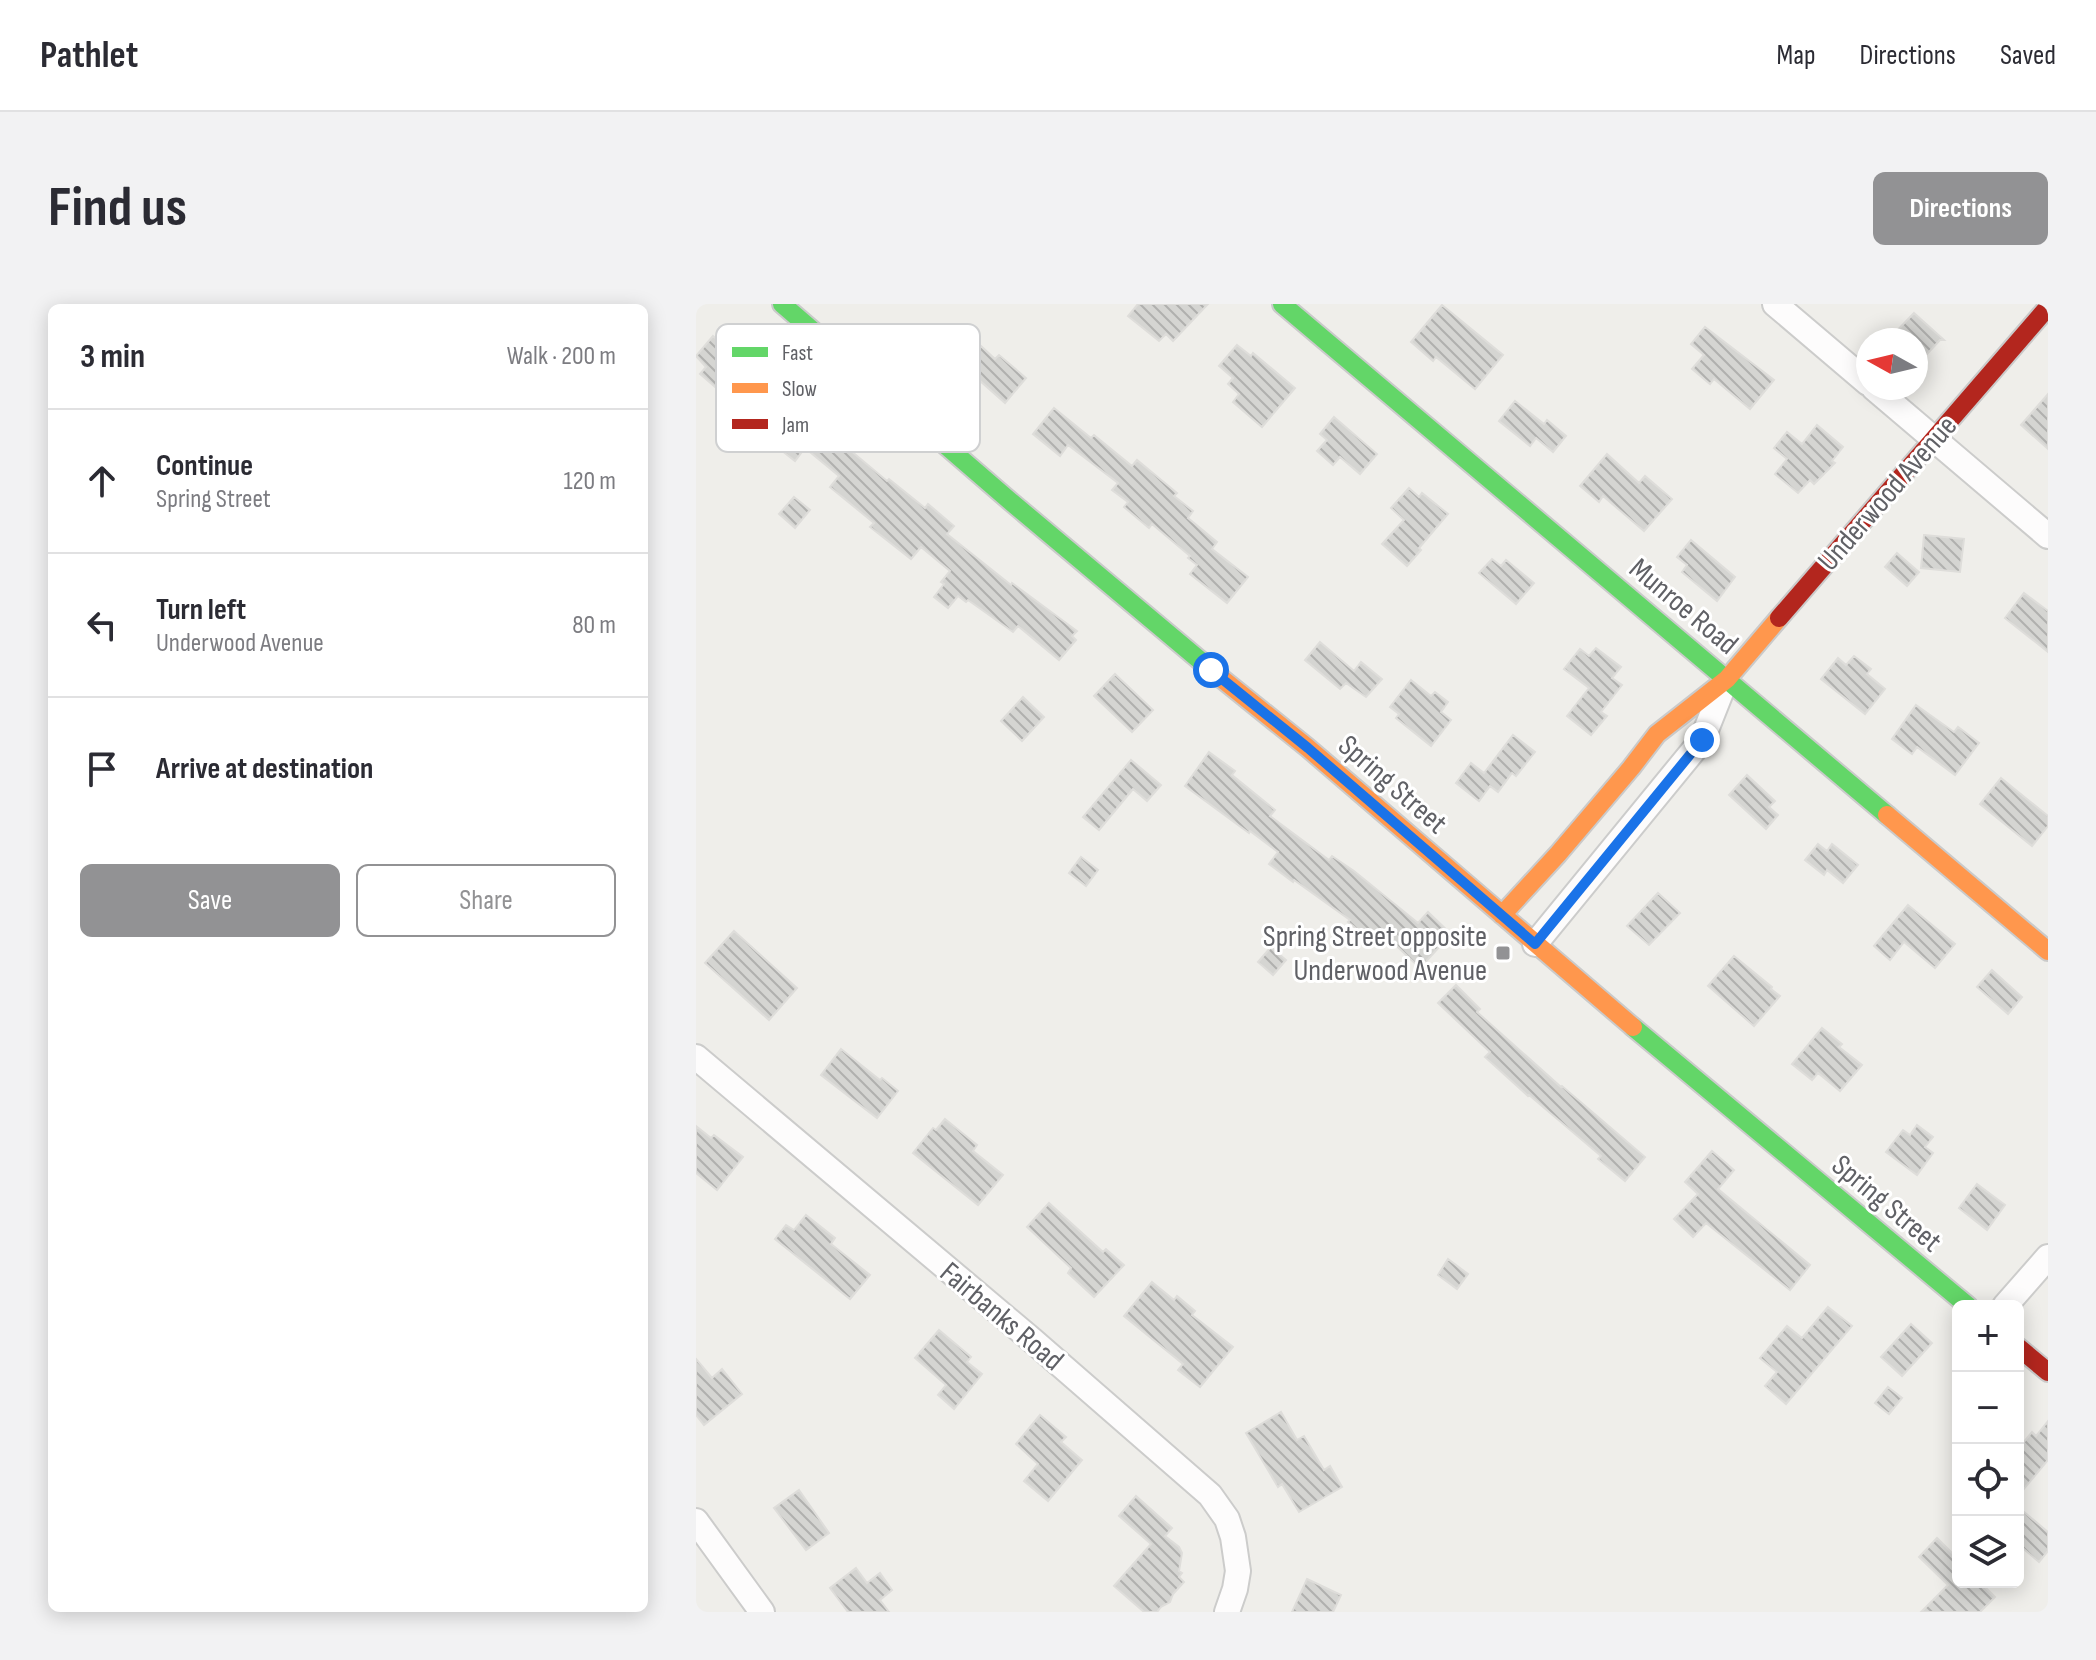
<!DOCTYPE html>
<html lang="en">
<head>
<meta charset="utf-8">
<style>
  :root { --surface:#fff; --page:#f2f2f3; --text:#2b2b33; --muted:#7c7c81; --line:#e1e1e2; --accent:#929294 }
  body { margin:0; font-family:"Sofia Sans Condensed",sans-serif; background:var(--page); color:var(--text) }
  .controls { position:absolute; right:24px; bottom:24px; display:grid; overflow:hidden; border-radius:12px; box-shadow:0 4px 20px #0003 }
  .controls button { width:72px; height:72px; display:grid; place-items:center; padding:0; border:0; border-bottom:2px solid var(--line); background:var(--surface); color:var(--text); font:40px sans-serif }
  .compass { position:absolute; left:1160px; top:24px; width:72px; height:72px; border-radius:50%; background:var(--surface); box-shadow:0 4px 20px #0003; rotate:278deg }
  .stop { position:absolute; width:24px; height:24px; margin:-18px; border:6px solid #1a73e8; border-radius:50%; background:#fff }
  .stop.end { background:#1a73e8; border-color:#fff; box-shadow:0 2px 8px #0008 }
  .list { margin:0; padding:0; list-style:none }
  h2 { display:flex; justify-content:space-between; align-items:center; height:104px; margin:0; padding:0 32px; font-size:34px }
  h2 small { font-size:26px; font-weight:400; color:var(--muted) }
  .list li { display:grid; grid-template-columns:52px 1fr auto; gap:24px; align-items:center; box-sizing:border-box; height:144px; padding:0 32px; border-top:2px solid var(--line) }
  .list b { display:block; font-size:30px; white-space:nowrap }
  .list p { margin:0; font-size:26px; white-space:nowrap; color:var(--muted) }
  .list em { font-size:26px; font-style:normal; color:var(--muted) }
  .actions { display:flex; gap:16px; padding:24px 32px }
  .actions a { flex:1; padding:18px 0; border:2px solid var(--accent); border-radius:12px; text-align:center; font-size:28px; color:var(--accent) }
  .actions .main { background:var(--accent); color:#fff }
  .icon { flex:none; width:44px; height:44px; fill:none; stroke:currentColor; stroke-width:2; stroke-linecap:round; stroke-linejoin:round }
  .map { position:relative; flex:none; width:1352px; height:1308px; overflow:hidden; border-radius:12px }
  header { display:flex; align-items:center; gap:48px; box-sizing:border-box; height:112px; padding:0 40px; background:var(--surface); border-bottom:2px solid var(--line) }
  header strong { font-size:38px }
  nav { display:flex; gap:44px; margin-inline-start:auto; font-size:28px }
  .intro { display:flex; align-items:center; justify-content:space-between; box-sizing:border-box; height:192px; padding:0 48px }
  h1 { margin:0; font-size:56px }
  .button { padding:20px 36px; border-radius:12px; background:var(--accent); color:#fff; font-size:28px; font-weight:700 }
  main { display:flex; gap:48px; padding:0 48px }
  aside { flex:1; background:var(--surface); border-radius:12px; box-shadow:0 4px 20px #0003 }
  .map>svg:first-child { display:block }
  .building { fill:url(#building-back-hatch); stroke:#deddda; stroke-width:2 }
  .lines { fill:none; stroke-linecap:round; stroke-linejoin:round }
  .street-casing { stroke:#cccccb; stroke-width:28 }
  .fast-casing { stroke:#cacaca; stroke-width:22 }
  .slow-casing { stroke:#cacaca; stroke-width:22 }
  .jam-casing { stroke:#cacaca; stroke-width:22 }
  .street { stroke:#fdfcfc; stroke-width:24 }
  .fast { stroke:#63d668; stroke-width:18 }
  .slow { stroke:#ff974d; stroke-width:18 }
  .jam { stroke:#b3261e; stroke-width:18 }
  .route { stroke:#1a73e8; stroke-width:10 }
  .poi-dot { fill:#929294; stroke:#fff; stroke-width:3 }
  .labels { text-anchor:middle; stroke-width:6; stroke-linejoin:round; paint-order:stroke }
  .street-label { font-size:30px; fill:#606166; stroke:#fff }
  .poi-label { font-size:30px; fill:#606166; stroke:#fff; text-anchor:end }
  .key { fill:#fff; stroke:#cfd0d1; stroke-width:2 }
  .key-label { font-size:22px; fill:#606166 }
</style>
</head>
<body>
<header>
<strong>Pathlet</strong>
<nav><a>Map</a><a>Directions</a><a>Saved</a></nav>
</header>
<div class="intro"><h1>Find us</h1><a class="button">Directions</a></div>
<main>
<aside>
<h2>3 min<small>Walk · 200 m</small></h2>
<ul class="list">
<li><svg class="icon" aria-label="ahead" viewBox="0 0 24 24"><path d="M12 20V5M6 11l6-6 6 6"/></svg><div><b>Continue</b><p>Spring Street</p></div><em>120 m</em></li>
<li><svg class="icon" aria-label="left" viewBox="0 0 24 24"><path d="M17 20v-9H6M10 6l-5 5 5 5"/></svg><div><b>Turn left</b><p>Underwood Avenue</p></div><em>80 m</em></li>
<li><svg class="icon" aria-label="arrive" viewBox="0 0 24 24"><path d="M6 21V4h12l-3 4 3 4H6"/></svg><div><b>Arrive at destination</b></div></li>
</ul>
<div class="actions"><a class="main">Save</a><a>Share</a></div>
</aside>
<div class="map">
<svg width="1352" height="1308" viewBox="0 0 1352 1308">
  <defs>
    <pattern id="building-back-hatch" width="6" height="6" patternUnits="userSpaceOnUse" patternTransform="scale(2)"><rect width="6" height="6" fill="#d5d5d2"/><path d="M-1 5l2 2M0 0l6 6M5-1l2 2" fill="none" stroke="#b0b0ae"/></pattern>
  </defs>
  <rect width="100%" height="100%" fill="#efeeea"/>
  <!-- building -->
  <path class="building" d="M442 0H512L477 37 470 30 463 37 432 12Z
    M746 1 807 51 779 85 740 53 737 57 715 38Z
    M1218 9 1248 36H1244L1220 62V36H1192Z
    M1009 23 1078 76 1054 105 1018 75 1014 80 996 65 1008 51 995 40Z
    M17 32 64 72 67 69 97 93 94 96 191 177 193 175 229 204 232 200 258 222 251 230 315 281 316 279 381 327 376 332 380 336 363 356 322 322 317 328 272 296 270 298 262 292 252 304 238 293 248 280 245 278 254 267 225 243 215 255 174 223 178 219 134 183 143 172 109 144 99 157 47 116 60 100 33 78 30 83 24 78 19 83 4 70 10 63 0 52Z
    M541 41 555 52 557 49 599 84 566 123 537 98 543 90 532 80 537 74 523 62Z
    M269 42 279 50 285 42 299 55 303 51 330 74 309 99 283 76 278 82 253 60Z
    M1352 90V145L1325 121Z
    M819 97 848 120 851 116 870 132 857 148 840 134 834 142 803 117Z
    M358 104 395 134 398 131 436 162 441 156 481 189 478 192 497 207 492 214 521 238 516 245 552 273 531 299 494 270 501 261 492 254 494 252 456 220 453 224 428 203 432 198 416 186 422 179 372 141 364 152 337 130Z
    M638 113 681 150 664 170 644 153 637 161 621 147 631 136 624 130Z
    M1121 121 1147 143 1136 157 1139 159 1118 180 1114 176 1102 189 1079 170 1091 155 1078 144 1091 128 1106 140Z
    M911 150 943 179 949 172 976 195 948 227 907 192 903 198 884 182Z
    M713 184 723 193 726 189 752 210 723 244 725 246 711 262 686 240 708 216 695 204Z
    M98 193 114 206 99 224 83 210Z
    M1228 231 1268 235 1264 268 1225 264Z
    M995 236 1039 273 1021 297 986 268 991 261 981 253Z
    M1201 249 1223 268 1211 282 1189 263Z
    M796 255 805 262 810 256 838 279 820 300 783 269Z
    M1328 289 1352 307V348L1309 314Z
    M624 338 658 367 665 358 686 375 670 393 650 379 644 385 609 356Z
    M900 344 925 363 916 374 926 381 905 408 911 412 895 431 871 412 893 384 868 365 884 345 893 352Z
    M1158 352 1175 365 1171 370 1189 385 1169 410 1125 375 1142 354 1150 361Z
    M419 370 457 406 436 428 398 392Z
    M715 376 735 392 739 388 752 398 745 408 755 416 735 442 700 414 703 410 694 403Z
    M327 393 348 413 326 437 305 417Z
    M1220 401 1258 428 1262 423 1283 439 1259 471 1221 443 1216 450 1196 435Z
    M817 431 839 448 820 472 816 469 802 488 794 482 783 497 760 479 775 459 788 469Z
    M513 448 539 467 536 471 579 506 574 512 633 556 636 552 658 567 722 619 732 608 755 630 724 664 689 631 681 641 652 618 654 616 598 576 597 578 573 560 582 548 554 527 553 529 489 482Z
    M435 456 465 481 451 497 437 485 403 526 387 513Z
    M1051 471 1079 497 1073 503 1082 511 1070 525 1033 491Z
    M1305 474 1352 512V522L1336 542 1284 500Z
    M1122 540 1131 547 1136 540 1162 561 1147 579 1131 566 1128 571 1109 556Z
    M385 553 402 566 390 582 373 569Z
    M962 589 984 609 953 641 931 622Z
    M1212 601 1259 640 1239 664 1208 638 1194 656 1178 642Z
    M38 627 101 684 73 716 9 659Z
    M575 643 590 656 577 671 562 658Z
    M1038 652 1076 683 1075 685 1084 692 1058 722 1012 682Z
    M1296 666 1326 693 1312 710 1281 683Z
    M760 681 784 705 781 708 865 783 866 782 949 853 929 877 902 855 905 852 833 791 832 792 789 753 794 748 742 699Z
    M1126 724 1146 740 1143 743 1166 761 1144 787 1122 769 1116 776 1096 760Z
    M145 745 184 776 186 774 202 787 181 814 125 771Z
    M249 815 281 841 277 847 307 871 282 901 217 849 237 824 240 826Z
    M1221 821 1237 833 1229 843 1237 849 1221 871 1190 848 1207 826 1214 831Z
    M0 822 15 834 18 831 47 853 21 886 0 869Z
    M1016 847 1038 866 1022 885 1114 961 1094 986 1010 919 997 933 978 915 1002 890 989 878Z
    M1281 880 1309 901 1291 926 1263 904Z
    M353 899 407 948 410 945 428 961 398 993 372 969 375 964 331 923Z
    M110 911 139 934 135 940 174 971 154 995 79 935 90 921 98 926Z
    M752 955 772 970 761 985 742 971Z
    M456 978 478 996 481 992 499 1007 496 1011 537 1043 504 1083 482 1066 487 1060 428 1012Z
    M1132 1003 1156 1022 1090 1100 1069 1082 1081 1068 1064 1054 1091 1022 1106 1034Z
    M1215 1020 1236 1039 1206 1072 1185 1053Z
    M243 1026 275 1053 271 1058 286 1070 258 1105 242 1091 250 1081 219 1054Z
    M0 1055 16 1074 26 1065 46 1090 8 1121 0 1111Z
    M1192 1083 1206 1094 1193 1110 1179 1099Z
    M585 1108 601 1136 608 1132 628 1166 634 1162 646 1183 603 1208 586 1180 582 1183 550 1129Z
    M344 1111 370 1133 365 1138 386 1156 352 1197 328 1177 342 1160 320 1140Z
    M1352 1117V1156L1322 1192V1145L1336 1128 1340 1132Z
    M103 1186 133 1229 110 1246 78 1204Z
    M440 1192 476 1224 469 1232 483 1243 486 1249 483 1267 486 1269 483 1273 488 1278 477 1290 474 1298 465 1303 461 1308H448L418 1282 455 1240 423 1212Z
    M1322 1203 1352 1228V1247L1343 1258 1322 1240Z
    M1241 1234 1262 1255V1278H1284L1299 1293 1284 1308H1225L1252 1281 1223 1253Z
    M160 1264 171 1279 184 1269 196 1286 184 1296 193 1308H152L134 1284Z
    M611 1275 645 1291 637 1308H596Z"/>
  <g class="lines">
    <defs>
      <path id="street" d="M1079 0 1172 79
        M1178 84 1352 232
        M839 640 1006 436 1029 378
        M0 753 336 1036 514 1191 531 1215 537 1233 542 1267 539 1285 531 1308
        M1309 1002 1352 953
        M0 1217 66 1308"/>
      <path id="fast" d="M86 0 314 197 525 374
        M586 0 1191 511
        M937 723 1272 1002"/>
      <path id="slow" d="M525 374 612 444 937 723
        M1191 511 1352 647
        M806 611 862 550 935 464 961 430 1031 375 1083 314"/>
      <path id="jam" d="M1083 314 1352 3
        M1322 1043 1352 1068"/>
    </defs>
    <!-- street casing -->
    <use href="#street" class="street-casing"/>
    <!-- fast casing -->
    <use href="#fast" class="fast-casing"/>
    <!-- slow casing -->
    <use href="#slow" class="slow-casing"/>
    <!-- jam casing -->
    <use href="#jam" class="jam-casing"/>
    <!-- street -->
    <use href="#street" class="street"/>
    <!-- fast -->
    <use href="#fast" class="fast"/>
    <!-- slow -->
    <use href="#slow" class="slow"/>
    <!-- jam -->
    <use href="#jam" class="jam"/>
  </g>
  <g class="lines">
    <!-- route -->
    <path class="route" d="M515 366 612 444 839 640 1006 436"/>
  </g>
  <!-- markers -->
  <rect class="poi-dot" x="799" y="641" width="16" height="16" rx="4"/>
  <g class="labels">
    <!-- street labels -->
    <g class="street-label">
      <text transform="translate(1191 189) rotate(-49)" y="10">Underwood Avenue</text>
      <text transform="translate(988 302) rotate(40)" y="10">Munroe Road</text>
      <text transform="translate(697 480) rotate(41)" y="10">Spring Street</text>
      <text transform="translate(1191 899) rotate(40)" y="10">Spring Street</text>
      <text transform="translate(306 1012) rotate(40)" y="10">Fairbanks Road</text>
    </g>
    <!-- poi labels -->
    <g class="poi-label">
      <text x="791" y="642">Spring Street opposite<tspan x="791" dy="34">Underwood Avenue</tspan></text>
    </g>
  </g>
  <!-- legend -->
  <rect x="20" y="20" width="264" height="128" rx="12" class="key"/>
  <rect x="36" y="43" width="36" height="10" fill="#63d668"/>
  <rect x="36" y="79" width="36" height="10" fill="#ff974d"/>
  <rect x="36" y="115" width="36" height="10" fill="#b3261e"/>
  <g class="key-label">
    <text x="86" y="56">Fast</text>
    <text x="86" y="92">Slow</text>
    <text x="86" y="128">Jam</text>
  </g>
</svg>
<div class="controls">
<button>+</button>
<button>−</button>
<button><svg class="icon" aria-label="locate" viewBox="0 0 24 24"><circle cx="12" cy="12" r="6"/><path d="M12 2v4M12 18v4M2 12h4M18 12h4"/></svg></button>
<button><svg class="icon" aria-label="layers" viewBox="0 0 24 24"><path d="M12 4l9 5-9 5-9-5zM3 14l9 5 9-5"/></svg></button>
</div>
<svg class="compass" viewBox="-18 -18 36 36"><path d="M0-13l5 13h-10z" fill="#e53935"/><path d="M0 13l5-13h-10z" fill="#7c7c81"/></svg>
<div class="stop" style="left:515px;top:366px"></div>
<div class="stop end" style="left:1006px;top:436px"></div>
</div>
</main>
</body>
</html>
